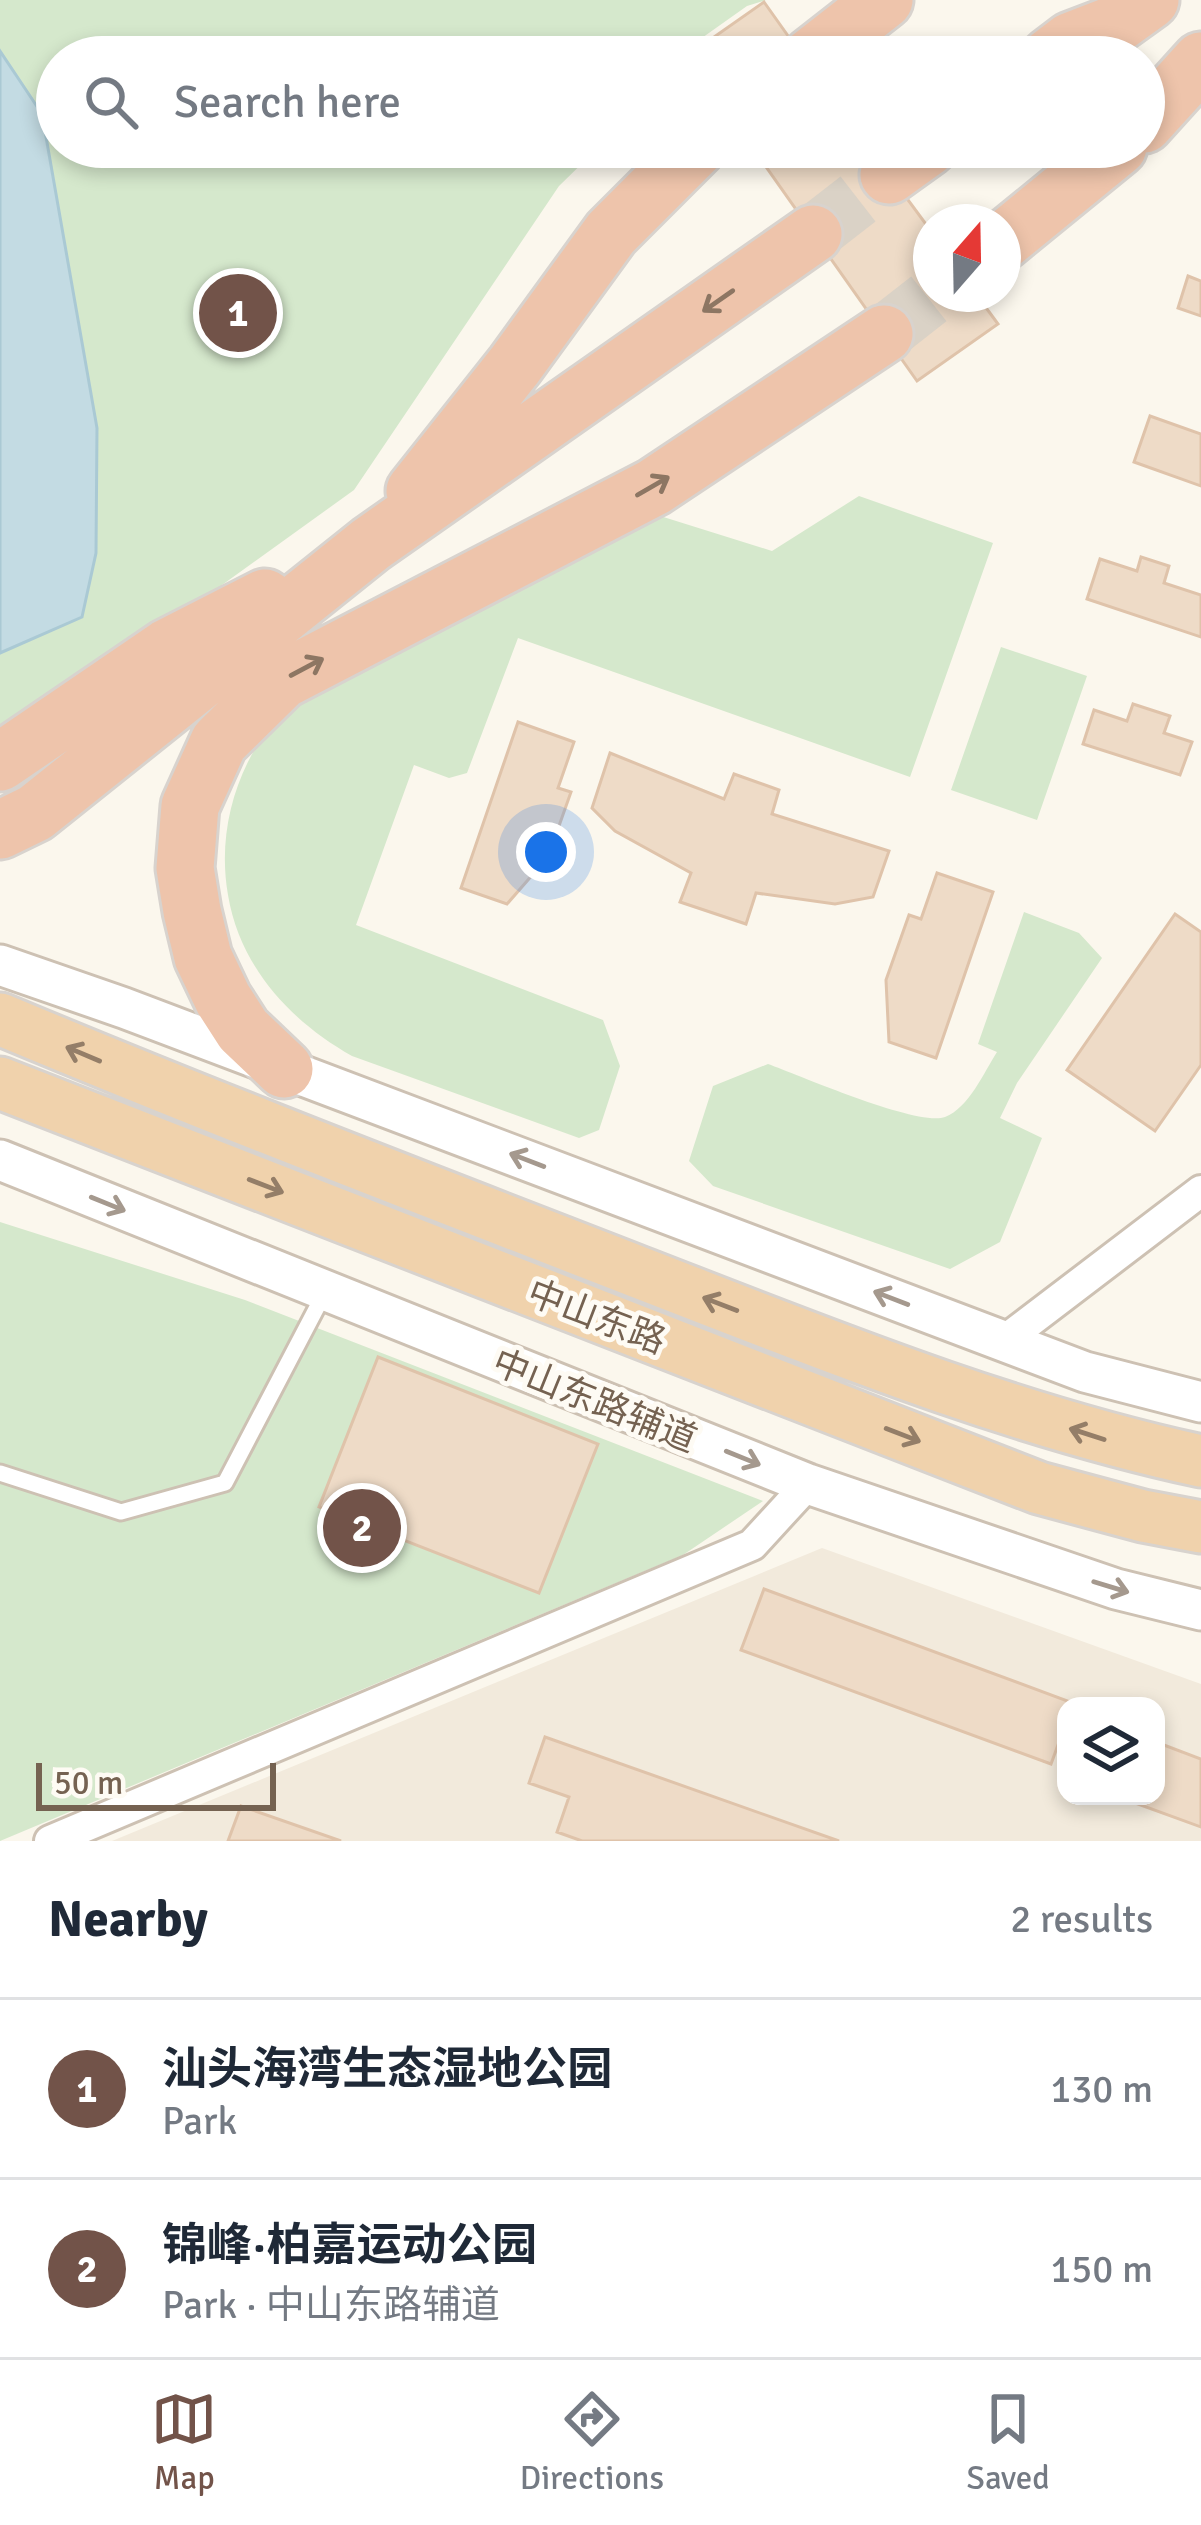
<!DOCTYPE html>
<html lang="en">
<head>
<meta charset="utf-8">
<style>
  :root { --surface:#fff; --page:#f6f6f7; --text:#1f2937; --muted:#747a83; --line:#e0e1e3; --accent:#725349 }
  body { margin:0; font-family:Signika,"Noto Sans SC",sans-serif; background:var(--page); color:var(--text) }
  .controls { position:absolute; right:36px; bottom:36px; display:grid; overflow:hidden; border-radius:24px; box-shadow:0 6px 18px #0003 }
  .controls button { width:108px; height:108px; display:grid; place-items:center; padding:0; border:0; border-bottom:3px solid var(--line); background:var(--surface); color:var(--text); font:60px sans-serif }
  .compass { position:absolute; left:913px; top:204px; width:108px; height:108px; border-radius:50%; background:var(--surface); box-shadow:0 6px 18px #0003; rotate:20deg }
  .scale { position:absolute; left:36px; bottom:30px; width:240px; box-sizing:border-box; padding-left:12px; border:6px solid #756251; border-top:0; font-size:33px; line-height:42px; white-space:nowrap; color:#756251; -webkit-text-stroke:9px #fefbf4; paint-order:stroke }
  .you { position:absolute; left:546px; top:852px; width:42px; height:42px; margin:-30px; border:9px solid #fff; border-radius:50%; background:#1a73e8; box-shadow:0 0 0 18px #1a73e833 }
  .badge { display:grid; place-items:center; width:78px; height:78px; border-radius:50%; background:var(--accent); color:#fff; font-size:39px; font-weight:700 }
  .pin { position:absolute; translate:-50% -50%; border:6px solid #fff; box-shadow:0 3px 12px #0006 }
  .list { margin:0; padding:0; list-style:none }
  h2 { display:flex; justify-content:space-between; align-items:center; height:156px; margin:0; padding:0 48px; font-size:51px }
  h2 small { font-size:39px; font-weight:400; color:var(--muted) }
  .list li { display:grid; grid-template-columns:78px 1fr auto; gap:36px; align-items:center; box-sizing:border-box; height:180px; padding:0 48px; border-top:3px solid var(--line) }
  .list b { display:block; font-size:45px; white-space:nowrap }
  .list p { margin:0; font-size:39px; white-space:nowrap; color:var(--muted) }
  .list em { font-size:39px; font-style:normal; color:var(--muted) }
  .icon { flex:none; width:66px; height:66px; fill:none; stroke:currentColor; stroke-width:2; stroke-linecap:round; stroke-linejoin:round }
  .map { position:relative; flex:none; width:1201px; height:1841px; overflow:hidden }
  .search { position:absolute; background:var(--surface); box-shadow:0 6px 18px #0003; left:36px; right:36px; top:36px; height:132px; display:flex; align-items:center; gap:30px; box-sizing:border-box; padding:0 42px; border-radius:66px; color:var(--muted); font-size:45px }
  .sheet { height:516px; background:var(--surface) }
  nav { display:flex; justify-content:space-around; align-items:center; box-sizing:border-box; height:168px; border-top:3px solid var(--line); background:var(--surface); font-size:33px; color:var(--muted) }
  nav a { display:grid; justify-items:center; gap:6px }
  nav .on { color:var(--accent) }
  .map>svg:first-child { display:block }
  .residential { fill:#f2eadc; fill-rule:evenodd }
  .green { fill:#d5e8cc }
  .water { fill:#c3dbe3; stroke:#aac9d4; stroke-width:3 }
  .building { fill:#eedbc7; stroke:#dfc3aa; stroke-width:3 }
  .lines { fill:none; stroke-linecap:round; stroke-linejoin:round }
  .motorway-tunnel { stroke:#dad2c6; stroke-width:57; stroke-dasharray:57 28; stroke-linecap:butt }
  .service-casing { stroke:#cdc1b3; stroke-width:21 }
  .minor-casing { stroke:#cdc1b3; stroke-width:36 }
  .tertiary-casing { stroke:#cdc1b3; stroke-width:45 }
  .trunk-casing { stroke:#d8d3ce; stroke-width:57 }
  .motorway-casing { stroke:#d8d3ce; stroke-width:63 }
  .service { stroke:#fff; stroke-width:15 }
  .minor { stroke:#fff; stroke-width:30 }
  .tertiary { stroke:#fff; stroke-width:39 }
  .trunk { stroke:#f0d2ac; stroke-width:51 }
  .motorway { stroke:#eec4ab; stroke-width:57 }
  .oneway { stroke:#8d7663 }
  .oneway2 { stroke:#947e68 }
  .oneway3 { stroke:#a5998e }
  .labels { text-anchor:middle; stroke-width:10; stroke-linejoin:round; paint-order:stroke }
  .street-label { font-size:36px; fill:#756251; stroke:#fefbf4 }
</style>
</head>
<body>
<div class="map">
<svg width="1201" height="1841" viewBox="0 0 1201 1841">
  <rect width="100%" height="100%" fill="#fbf7ed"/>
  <!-- residential -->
  <path class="residential" d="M822 1548 1201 1684V1841H112ZM1066 1706H1156V1796H1066Z"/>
  <!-- green -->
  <path class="green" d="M0 0H766L747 6 675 57H57V147H599L559 186 354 490 0 745Z
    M859 496 993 543 910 777 518 638 467 773 449 778 414 765 356 925 603 1020 620 1066 599 1130 579 1138 352 1056C290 1021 240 967 228 895 213 810 253 721 326 674 366 648 415 631 458 610 524 579 591 547 657 515L772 551Z
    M1001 647 1087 676 1037 820 951 790Z
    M1024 912 1079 933 1102 958 1017 1083 1000 1118 1042 1138 1000 1242 950 1269 713 1186 689 1161 713 1086 768 1064C801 1076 918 1127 945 1117 969 1108 984 1072 997 1052L978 1044Z
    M0 1222 245 1300 763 1501 683 1555 0 1841Z"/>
  <!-- water -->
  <path class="water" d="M0 51 42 114 97 428 96 553 82 617 0 653Z"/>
  <!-- building -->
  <path class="building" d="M764 2 803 57H688L687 56Z
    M752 147H869L931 231V294H976L998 324 917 381Z
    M1188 276 1201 281V316L1178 308Z
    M1150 416 1201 434V486L1134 462Z
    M1141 557 1169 566 1164 583 1201 595V637L1087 599 1100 559 1137 571Z
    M1133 704 1170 716 1164 733 1192 742 1180 775 1083 744 1094 710 1127 721Z
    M518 722 574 742 558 788 571 792 548 857 507 904 461 888Z
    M610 753 724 799 734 774 779 790 772 814 889 851 873 897 835 904 756 893 746 924 680 902 691 873 615 831 592 808Z
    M937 873 993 892 936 1058 889 1042 886 980 909 915 921 919Z
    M1175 914 1201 932V1065L1155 1131 1067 1070Z
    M378 1357 598 1444 539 1593 319 1507Z
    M764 1589 1073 1703 1066 1706V1723L1051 1764 741 1650Z
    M545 1737 839 1841H582L557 1832 569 1797 529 1783Z
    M1156 1742 1201 1759V1827L1116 1796H1156Z
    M241 1806 341 1841H228Z"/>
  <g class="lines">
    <!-- motorway-tunnel -->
    <path class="motorway-tunnel" d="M813 234 889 175
      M884 334 935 294"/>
    <defs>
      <path id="service" d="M0 1473 121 1512 225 1483 325 1292"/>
      <path id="minor" d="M1004 1341 1201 1191
        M50 1841 752 1545 808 1484"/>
      <path id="tertiary" d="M0 965 124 1008 1085 1372 1201 1402
        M0 1160 808 1484 1116 1589 1201 1610"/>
      <path id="trunk" d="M0 1019C210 1107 422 1188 633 1270 819 1342 1007 1419 1201 1461
        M0 1083 1039 1488 1143 1516 1201 1527"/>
      <path id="motorway" d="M811 57 884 0
        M1050 57 1071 41 1118 23 1150 0
        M1144 124 1201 61
        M889 175 928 147
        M1003 241 1118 147
        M415 491 515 365 611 233 697 147
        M0 762 167 648 265 598
        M0 830 35 813 371 544 813 234
        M284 1069 243 1030 223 999 203 957 192 911 185 868 190 806 219 742 282 680 654 487 884 334"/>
    </defs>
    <!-- service casing -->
    <use href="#service" class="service-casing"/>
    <!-- minor casing -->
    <use href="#minor" class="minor-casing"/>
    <!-- tertiary casing -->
    <use href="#tertiary" class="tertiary-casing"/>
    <!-- trunk casing -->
    <use href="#trunk" class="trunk-casing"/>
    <!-- motorway casing -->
    <use href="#motorway" class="motorway-casing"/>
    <!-- service -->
    <use href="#service" class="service"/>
    <!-- minor -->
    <use href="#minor" class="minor"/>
    <!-- tertiary -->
    <use href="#tertiary" class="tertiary"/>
    <!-- trunk -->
    <use href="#trunk" class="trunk"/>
    <!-- motorway -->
    <use href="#motorway" class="motorway"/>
  </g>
  <!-- one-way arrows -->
  <defs><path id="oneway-shaft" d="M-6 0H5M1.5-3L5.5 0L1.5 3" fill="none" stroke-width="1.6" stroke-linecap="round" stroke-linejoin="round" transform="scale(3)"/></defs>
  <g class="oneway">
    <use href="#oneway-shaft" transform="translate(718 301) rotate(145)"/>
    <use href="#oneway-shaft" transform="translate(653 486) rotate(-30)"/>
    <use href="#oneway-shaft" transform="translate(307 667) rotate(-28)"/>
  </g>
  <g class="oneway2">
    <use href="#oneway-shaft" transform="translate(83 1054) rotate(-157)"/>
    <use href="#oneway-shaft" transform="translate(266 1186) rotate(21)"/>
    <use href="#oneway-shaft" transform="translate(720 1304) rotate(-159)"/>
    <use href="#oneway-shaft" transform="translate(1087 1434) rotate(-162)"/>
    <use href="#oneway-shaft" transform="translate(903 1435) rotate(21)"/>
  </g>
  <g class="oneway3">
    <use href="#oneway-shaft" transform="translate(527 1160) rotate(-159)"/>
    <use href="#oneway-shaft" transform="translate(108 1204) rotate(22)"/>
    <use href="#oneway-shaft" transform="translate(891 1298) rotate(-159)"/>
    <use href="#oneway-shaft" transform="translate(743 1458) rotate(22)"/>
    <use href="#oneway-shaft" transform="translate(1111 1587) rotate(17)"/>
  </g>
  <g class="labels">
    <!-- street labels -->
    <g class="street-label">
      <text transform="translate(597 1316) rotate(21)" y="13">中山东路</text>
      <text transform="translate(595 1400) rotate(22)" y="13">中山东路辅道</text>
    </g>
  </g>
</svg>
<div class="controls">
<button><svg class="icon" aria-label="layers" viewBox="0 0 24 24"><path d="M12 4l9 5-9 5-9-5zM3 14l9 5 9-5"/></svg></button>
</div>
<svg class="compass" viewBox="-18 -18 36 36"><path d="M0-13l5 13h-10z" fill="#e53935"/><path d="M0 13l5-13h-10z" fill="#747a83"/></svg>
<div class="scale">50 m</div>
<div class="you"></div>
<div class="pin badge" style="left:238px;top:313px">1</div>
<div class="pin badge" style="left:362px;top:1528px">2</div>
<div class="search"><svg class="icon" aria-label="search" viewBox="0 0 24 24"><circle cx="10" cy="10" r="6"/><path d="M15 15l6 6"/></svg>Search here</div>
</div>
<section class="sheet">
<h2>Nearby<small>2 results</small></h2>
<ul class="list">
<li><span class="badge">1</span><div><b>汕头海湾生态湿地公园</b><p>Park</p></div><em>130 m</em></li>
<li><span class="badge">2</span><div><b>锦峰·柏嘉运动公园</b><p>Park · 中山东路辅道</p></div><em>150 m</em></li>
</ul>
</section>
<nav>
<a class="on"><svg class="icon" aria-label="map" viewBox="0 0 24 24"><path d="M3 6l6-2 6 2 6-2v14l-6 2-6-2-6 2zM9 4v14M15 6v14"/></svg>Map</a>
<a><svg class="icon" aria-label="directions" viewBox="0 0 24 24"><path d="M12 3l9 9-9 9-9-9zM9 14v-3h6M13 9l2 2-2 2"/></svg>Directions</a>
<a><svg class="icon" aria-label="saved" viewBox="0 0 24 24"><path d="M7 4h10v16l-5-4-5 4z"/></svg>Saved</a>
</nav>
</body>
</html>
